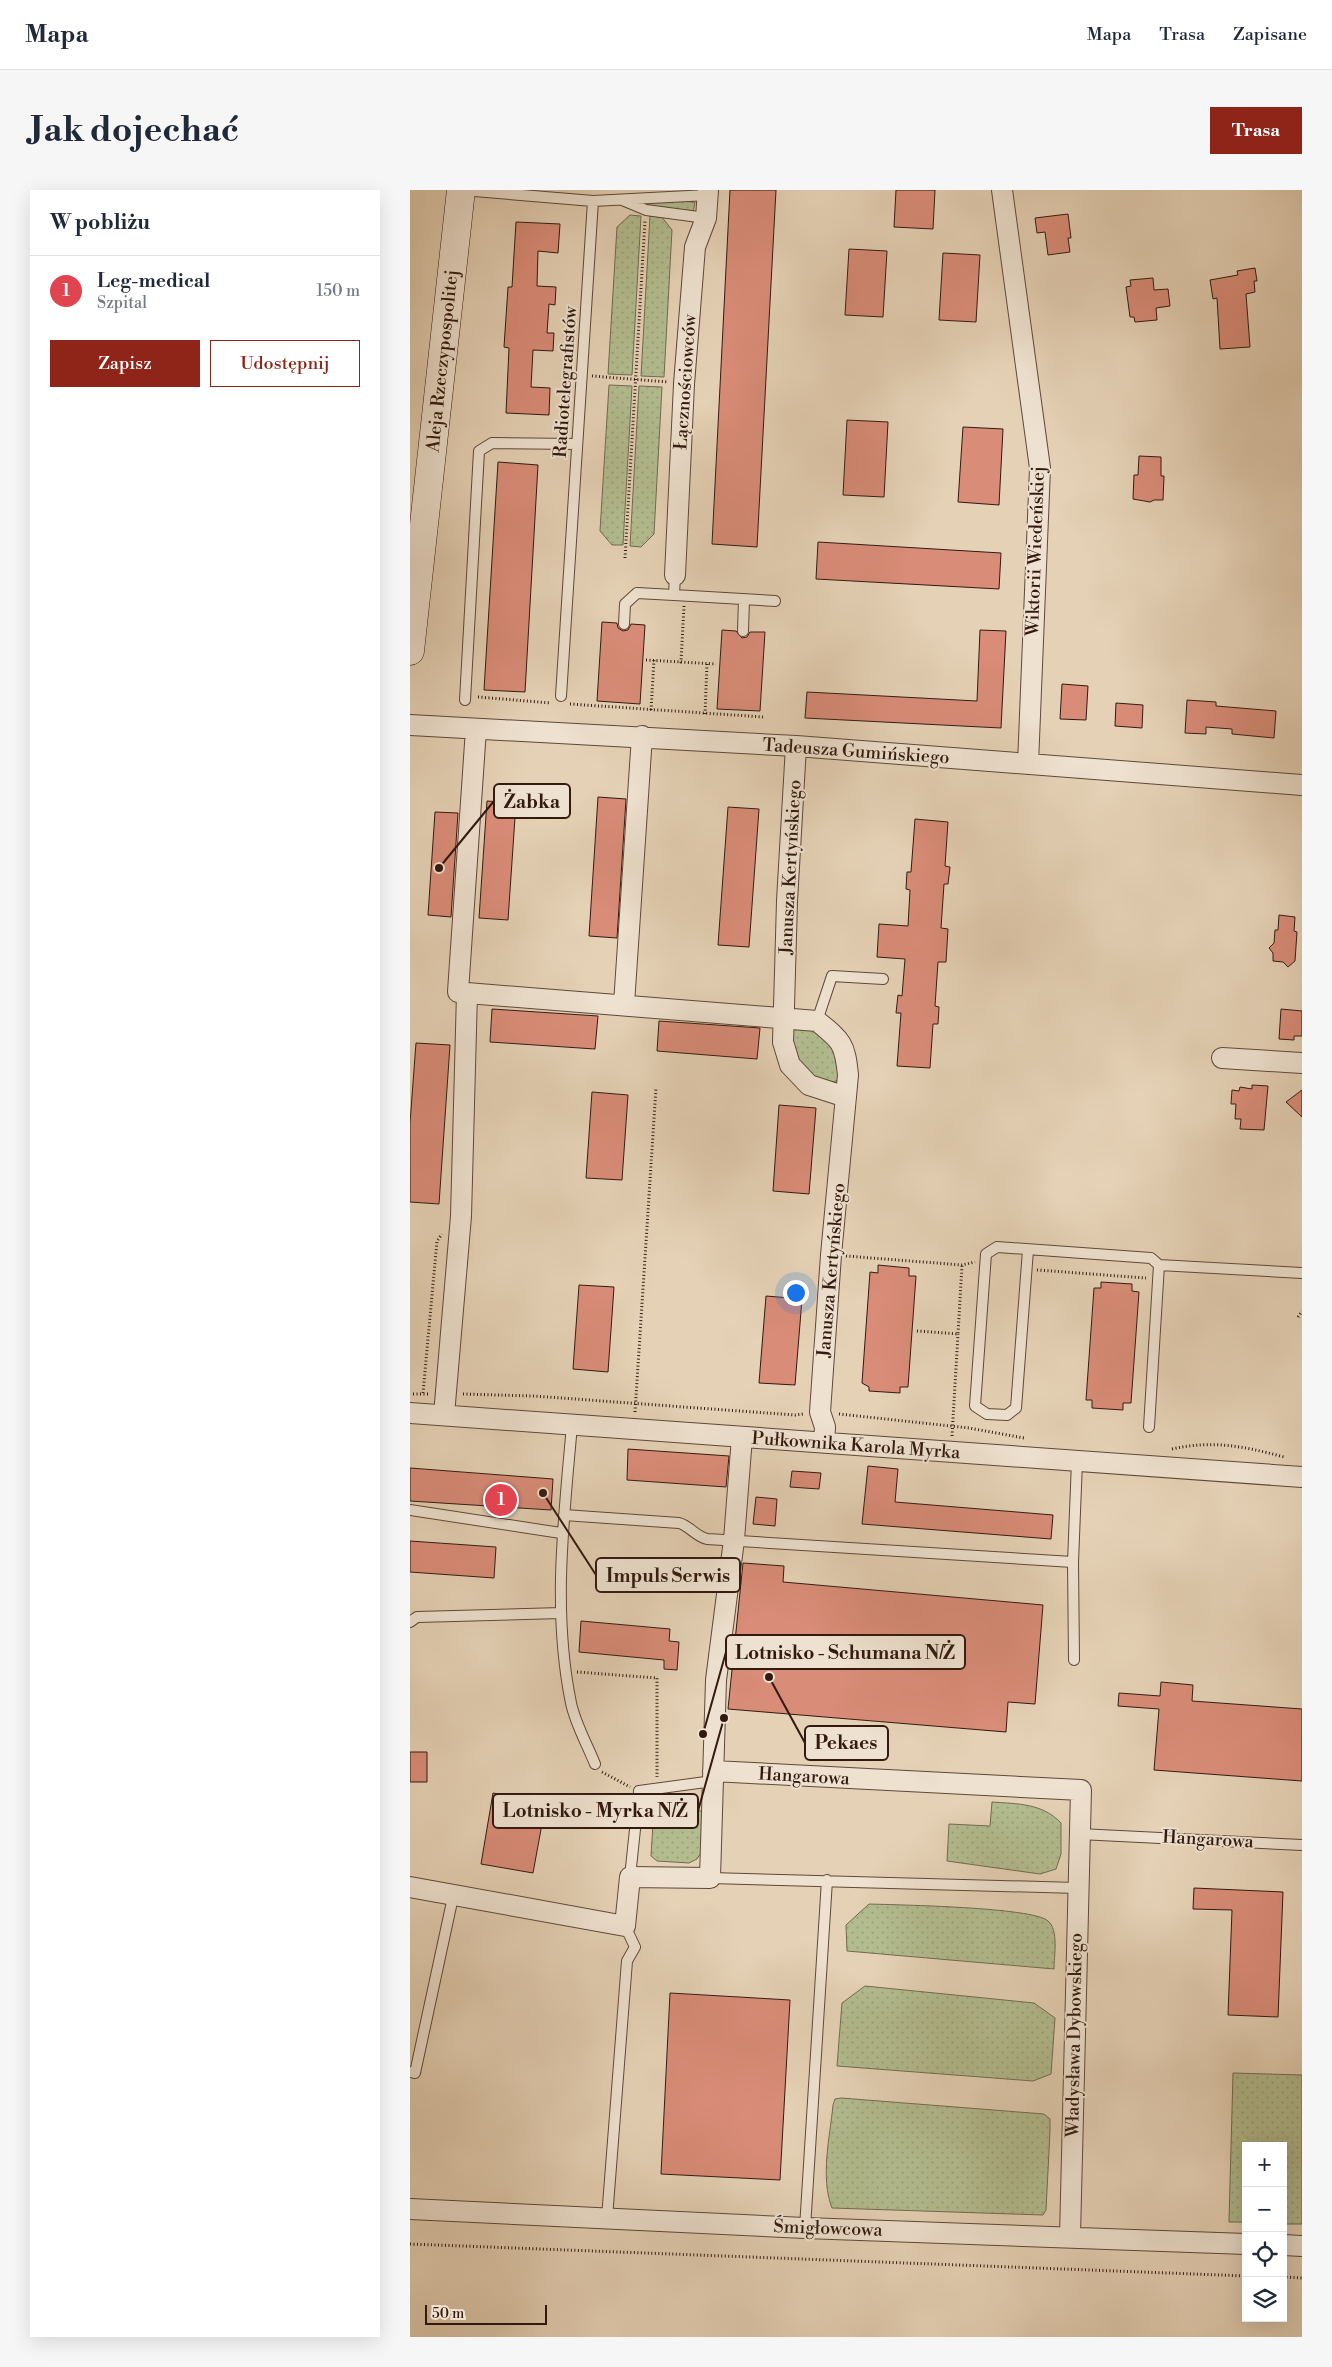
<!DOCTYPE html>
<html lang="pl">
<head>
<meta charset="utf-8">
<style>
  :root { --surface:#fff; --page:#f6f6f7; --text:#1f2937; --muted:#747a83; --line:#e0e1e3; --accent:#8f2418 }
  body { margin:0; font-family:"Libre Bodoni",serif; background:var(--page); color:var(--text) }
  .controls { position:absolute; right:15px; bottom:15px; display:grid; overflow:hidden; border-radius:0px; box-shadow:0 5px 20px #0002 }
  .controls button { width:45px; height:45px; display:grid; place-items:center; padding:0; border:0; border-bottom:1px solid var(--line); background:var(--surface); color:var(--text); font:25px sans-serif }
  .scale { position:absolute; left:15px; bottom:12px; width:122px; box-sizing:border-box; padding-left:5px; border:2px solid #321a10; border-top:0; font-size:14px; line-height:18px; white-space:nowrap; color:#321a10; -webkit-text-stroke:4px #eee1cf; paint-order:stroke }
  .you { position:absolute; left:385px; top:1102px; width:18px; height:18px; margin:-12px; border:4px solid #fff; border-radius:50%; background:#1a73e8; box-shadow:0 0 0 8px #1a73e833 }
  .badge { display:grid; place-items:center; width:32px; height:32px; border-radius:50%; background:var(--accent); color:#fff; font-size:16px; font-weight:700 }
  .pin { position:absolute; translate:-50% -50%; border:2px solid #fff; box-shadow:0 1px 5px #0006 }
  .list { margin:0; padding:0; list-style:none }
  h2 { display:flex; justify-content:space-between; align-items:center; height:65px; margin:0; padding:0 20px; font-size:21px }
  h2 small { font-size:16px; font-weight:400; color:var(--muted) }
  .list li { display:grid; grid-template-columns:32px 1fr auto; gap:15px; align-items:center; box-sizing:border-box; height:70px; padding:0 20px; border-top:1px solid var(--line) }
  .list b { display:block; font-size:19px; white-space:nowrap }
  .list p { margin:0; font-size:16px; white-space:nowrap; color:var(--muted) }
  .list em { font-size:16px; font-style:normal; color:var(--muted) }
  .actions { display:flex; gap:10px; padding:15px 20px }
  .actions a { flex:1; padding:11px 0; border:1px solid var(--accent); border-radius:0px; text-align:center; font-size:18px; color:var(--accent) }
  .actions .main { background:var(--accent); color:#fff }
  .icon { flex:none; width:28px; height:28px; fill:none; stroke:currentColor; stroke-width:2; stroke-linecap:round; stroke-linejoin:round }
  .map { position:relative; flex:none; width:892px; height:2147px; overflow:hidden; border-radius:0px }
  header { display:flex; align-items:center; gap:30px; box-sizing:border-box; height:70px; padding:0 25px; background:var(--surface); border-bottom:1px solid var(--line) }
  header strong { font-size:24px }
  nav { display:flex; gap:28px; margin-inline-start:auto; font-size:18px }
  .intro { display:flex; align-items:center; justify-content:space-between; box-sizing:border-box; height:120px; padding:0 30px }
  h1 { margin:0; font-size:35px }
  .button { padding:12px 22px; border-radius:0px; background:var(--accent); color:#fff; font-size:18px; font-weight:700 }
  main { display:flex; gap:30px; padding:0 30px }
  aside { flex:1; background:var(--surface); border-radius:0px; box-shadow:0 5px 20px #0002 }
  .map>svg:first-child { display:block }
  .grass { fill:url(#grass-dots); stroke:#726b50 }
  .building { fill:#d98c78; stroke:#321a10 }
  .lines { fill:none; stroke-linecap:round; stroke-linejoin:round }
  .lane-casing { stroke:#5f4839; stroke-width:12 }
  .street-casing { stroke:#5f4839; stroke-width:22 }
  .secondary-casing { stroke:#321a10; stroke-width:29 }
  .path { stroke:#321a10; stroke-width:3; stroke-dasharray:1 2.5; stroke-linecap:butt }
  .lane { stroke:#eee1cf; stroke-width:10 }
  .street { stroke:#eee1cf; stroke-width:20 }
  .secondary { stroke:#eee1cf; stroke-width:28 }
  .labels { text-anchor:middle; stroke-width:4; stroke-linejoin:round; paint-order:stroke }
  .street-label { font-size:18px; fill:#321a10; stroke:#eee1cf }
  .leader { fill:none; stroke:#321a10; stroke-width:2 }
  .callout-dot { fill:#321a10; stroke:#eee1cf; stroke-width:2 }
  .callout { fill:#eee1cf; stroke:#321a10; stroke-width:2 }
  .callout-label { font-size:19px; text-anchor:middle; font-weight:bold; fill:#321a10 }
</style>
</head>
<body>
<header>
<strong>Mapa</strong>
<nav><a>Mapa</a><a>Trasa</a><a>Zapisane</a></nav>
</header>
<div class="intro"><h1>Jak dojechać</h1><a class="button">Trasa</a></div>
<main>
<aside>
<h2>W pobliżu<small></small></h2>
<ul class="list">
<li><span class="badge" style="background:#e0444e">1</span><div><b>Leg-medical</b><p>Szpital</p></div><em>150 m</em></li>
</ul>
<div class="actions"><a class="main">Zapisz</a><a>Udostępnij</a></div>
</aside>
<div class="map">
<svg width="892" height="2147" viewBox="0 0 892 2147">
  <defs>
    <pattern id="grass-dots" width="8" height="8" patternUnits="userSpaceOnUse" patternTransform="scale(1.25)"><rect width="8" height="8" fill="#b2bc8f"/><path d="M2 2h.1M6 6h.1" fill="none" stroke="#9aa17a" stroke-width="1.8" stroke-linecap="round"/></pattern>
  </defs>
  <rect width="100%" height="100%" fill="#e5d1b5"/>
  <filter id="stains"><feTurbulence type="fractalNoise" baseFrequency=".004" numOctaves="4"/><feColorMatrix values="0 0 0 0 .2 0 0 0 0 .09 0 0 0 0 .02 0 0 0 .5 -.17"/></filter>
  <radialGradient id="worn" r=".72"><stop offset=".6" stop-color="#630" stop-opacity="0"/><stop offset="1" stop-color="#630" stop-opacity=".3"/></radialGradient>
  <!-- grass -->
  <path class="grass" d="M265 11 285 12 283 23 234 16 229 12Z
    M220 25 231 26 222 185 198 184 207 37Z
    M240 26H251L262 40 254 187 231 186Z
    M199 195 222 196 213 355H202L190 341Z
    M229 196 252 197 244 344 231 357 220 356Z
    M382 835 408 840 427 862 430 889C415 899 391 881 385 867 381 859 382 845 382 835Z
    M582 1612C608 1614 632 1613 651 1633V1664L646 1679 630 1684 537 1671 539 1634 580 1636Z
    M261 1620 292 1621 291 1663 287 1669 279 1673 247 1671 241 1666 243 1633Z
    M459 1714C488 1715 623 1717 638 1731 649 1740 644 1766 644 1779L437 1761 436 1735Z
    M455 1796 624 1813 645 1828 641 1884 623 1891 427 1876 432 1813Z
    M823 1883 892 1885V2034H873V1956H836V2032H819Z
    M431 1908 634 1924 640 1929V1941L636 2020 633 2025 422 2018C410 1987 420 1947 423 1915L425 1909Z"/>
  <!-- building -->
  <path class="building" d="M320 0H366L347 357 302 354Z
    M486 0H525L523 39 484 37Z
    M658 24 661 48H658L660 62 638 65 635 42 627 43 625 28Z
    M106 32 150 34 148 63 128 61 127 96 146 97 145 115 139 114 137 143H144L143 161 123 160 121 197 140 198 139 225 96 223 99 158 94 157 98 97H102Z
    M439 59 477 61 473 127 435 125Z
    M533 63 570 65 566 132 529 130Z
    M845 78 847 91H844L845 102 836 104 840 157 810 159 807 108 803 109 800 90 828 85 827 81Z
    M743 88 744 100 758 99 760 116 746 118 747 130 725 132 724 127H720L716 97 721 96 720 90Z
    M437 230 478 232 474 307 433 305Z
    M553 237 593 239 589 315 548 312Z
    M729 266 751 267V286H754L753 310H744L740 312 723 309 724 285H728Z
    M88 272 128 275 115 502 74 500Z
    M408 352 591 363 589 399 406 389Z
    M192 432 207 433 208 438 213 441 218 440 221 434 235 435 230 514 187 511Z
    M312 440 326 441 332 448 337 447 340 442H355L350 521 307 519Z
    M570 440 596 441 591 538 395 528 397 502 567 511Z
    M652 494 678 496 676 530 650 529Z
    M777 510 806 512V516L866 521 864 548 822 544V539L796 537V544L775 543Z
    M706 513 733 515 732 538 705 536Z
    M188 607 216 609 207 748 179 746Z
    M77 611 106 613 98 730 69 728Z
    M318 617 349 619 339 757 308 755Z
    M25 622 48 623 41 727 18 725Z
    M505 629 538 632 535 676 540 677 538 694H534L531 738 538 739 536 772H528L525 816 529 817 528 834H523L520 878 487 876 491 823H486L488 805 492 806 495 769 467 767 469 734 498 736 500 700 496 699 497 682H501Z
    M869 725 885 727 884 741 887 742 885 771 878 777 873 772 863 771V763L859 758 864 753 865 740H868Z
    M82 819 188 826 185 859 80 852Z
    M871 819 892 821V846H884V850L869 849Z
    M249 831 350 838 347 869 247 861Z
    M6 853 40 855 29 1014 0 1012V933Z
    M842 895 858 896 854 940 830 939 831 929H825L826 914H821L822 900 829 901 830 897 842 899Z
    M892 900V927L876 912Z
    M182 902 218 905 212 990 176 988Z
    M369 915 406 918 399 1004 363 1001Z
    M468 1075 499 1078V1086H506L498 1197H490V1203L459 1201V1197L452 1193 460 1082 468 1083Z
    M691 1092 722 1094V1101L729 1102 721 1213H713V1220L682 1218V1210H676L684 1098H691Z
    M169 1095 204 1097 198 1182 163 1179Z
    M356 1106 392 1109 385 1195 349 1193Z
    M218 1259 319 1266 316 1297 217 1290Z
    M458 1276 488 1279 485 1312 643 1325 641 1349 452 1334Z
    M0 1278 143 1289 141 1320 0 1311Z
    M382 1281 411 1283 409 1299 380 1297Z
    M346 1307 367 1309 365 1336 343 1334Z
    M0 1351 86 1357 84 1388 0 1382Z
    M333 1373 374 1376 373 1392 633 1415 625 1514 598 1512 596 1542 318 1519Z
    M171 1431 260 1439 259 1451 269 1452 267 1480 254 1479V1470L169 1462Z
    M751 1492 783 1495 782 1511 892 1519V1591L744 1580 749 1519 708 1516 709 1503 750 1506Z
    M0 1562H17V1592H0Z
    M83 1603 136 1612 123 1683 71 1674Z
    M784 1698 873 1702 868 1827 818 1825 822 1720 783 1719Z
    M260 1803 380 1810 370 1990 251 1984Z"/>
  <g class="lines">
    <defs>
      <path id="lane" d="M52 0 183 11 151 506
        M212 10 236 20 296 28
        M183 11 298 5
        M264 405 365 411
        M214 434 215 414 227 403 264 405 265 385
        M333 441 334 409
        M55 510 69 261 82 253 167 254
        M407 831 422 786 473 789
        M618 1060 606 1218 597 1225 577 1224 565 1216 576 1064 587 1057 741 1068 749 1075 739 1237
        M749 1075 892 1083
        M162 1235C154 1327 142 1421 161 1513 165 1533 177 1554 185 1574
        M0 1320 151 1343
        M154 1325 269 1333C280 1336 285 1346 297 1349L663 1372
        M0 1432 7 1427 151 1423
        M664 1470 663 1372 667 1271
        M669 1644 892 1655
        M220 1687 229 1601 303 1591
        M300 1688 667 1698
        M0 1882 5 1883 43 1707
        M197 2028 217 1771 225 1757 215 1736
        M395 2038 417 1690"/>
      <path id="street" d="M592 0 630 278 618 574
        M265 385 274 194 285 57 296 28 298 0
        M0 535 386 556 892 595
        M386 556 377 711 373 852 380 875 399 895 436 907
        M57 803 407 831C432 851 435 854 438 885L421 1065 410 1222 415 1237 414 1252
        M214 814 232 546
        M812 868 892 873
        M0 1223 892 1287
        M34 1225 51 1026 57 803 48 802 66 539
        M303 1581 671 1600 660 2046
        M0 1697 215 1736 220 1687 300 1688 306 1490 324 1350 332 1247
        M0 2019 395 2038 836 2054
        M873 2055 892 2056"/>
      <path id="secondary" d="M0 461 51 0"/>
    </defs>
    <!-- lane casing -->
    <use href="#lane" class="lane-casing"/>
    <!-- street casing -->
    <use href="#street" class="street-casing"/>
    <!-- secondary casing -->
    <use href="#secondary" class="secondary-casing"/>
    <!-- path -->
    <path class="path" d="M182 186 258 192
      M215 368 235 31
      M274 416 271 472 306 474
      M236 470 271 472
      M68 507 141 513
      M160 514 353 527
      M241 520 244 470
      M295 524 297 474
      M436 1066 552 1075 565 1072
      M627 1080 736 1088
      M888 1127 892 1121
      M507 1141 548 1144 552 1075
      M13 1203 27 1051 32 1044
      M3 1204H19
      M53 1204 123 1206 385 1225 393 1224
      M225 1222 246 898
      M429 1224 559 1238 614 1248
      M542 1246 548 1144
      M762 1259C803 1250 833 1256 874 1267
      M167 1482 247 1488V1587
      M192 1582 220 1597
      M0 2054 836 2086
      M873 2087 892 2088"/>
    <!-- lane -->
    <use href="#lane" class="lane"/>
    <!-- street -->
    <use href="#street" class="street"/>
    <!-- secondary -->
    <use href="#secondary" class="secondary"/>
  </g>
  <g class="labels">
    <!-- street labels -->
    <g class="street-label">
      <text transform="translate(32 171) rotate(-84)" y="6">Aleja Rzeczypospolitej</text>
      <text transform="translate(155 192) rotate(-86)" y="6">Radiotelegrafistów</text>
      <text transform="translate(275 192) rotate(-86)" y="6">Łącznościowców</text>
      <text transform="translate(625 361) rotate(-88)" y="6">Wiktorii Wiedeńskiej</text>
      <text transform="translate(446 561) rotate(4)" y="6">Tadeusza Gumińskiego</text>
      <text transform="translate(380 677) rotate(-87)" y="6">Janusza Kertyńskiego</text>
      <text transform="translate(421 1080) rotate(-85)" y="6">Janusza Kertyńskiego</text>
      <text transform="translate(446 1255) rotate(4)" y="6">Pułkownika Karola Myrka</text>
      <text transform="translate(394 1586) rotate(3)" y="6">Hangarowa</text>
      <text transform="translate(798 1649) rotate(3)" y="6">Hangarowa</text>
      <text transform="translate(664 1845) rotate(-89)" y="6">Władysława Dybowskiego</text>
      <text transform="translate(418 2038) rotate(2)" y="6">Śmigłowcowa</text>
    </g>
  </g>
  <!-- callouts -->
  <path class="leader" d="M29 678L84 611M133 1303L186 1385M293 1544L316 1462M359 1487L395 1553M314 1528L288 1621"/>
  <g class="callout-dot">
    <circle cx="29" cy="678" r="5"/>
    <circle cx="133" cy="1303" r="5"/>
    <circle cx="293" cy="1544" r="5"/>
    <circle cx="359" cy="1487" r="5"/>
    <circle cx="314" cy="1528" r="5"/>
  </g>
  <g class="callout">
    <rect x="84" y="594" width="76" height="34" rx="5"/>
    <rect x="186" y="1368" width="144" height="34" rx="5"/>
    <rect x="316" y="1445" width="239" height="34" rx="5"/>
    <rect x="395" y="1536" width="83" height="34" rx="5"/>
    <rect x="83" y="1604" width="205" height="34" rx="5"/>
  </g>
  <g class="callout-label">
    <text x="122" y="618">Żabka</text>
    <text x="258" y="1392">Impuls Serwis</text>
    <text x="435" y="1469">Lotnisko - Schumana N/Ż</text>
    <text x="436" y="1559">Pekaes</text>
    <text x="185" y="1627">Lotnisko - Myrka N/Ż</text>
  </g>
  <rect width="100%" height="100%" filter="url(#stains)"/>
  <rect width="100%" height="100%" fill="url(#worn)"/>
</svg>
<div class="controls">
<button>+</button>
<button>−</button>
<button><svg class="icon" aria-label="locate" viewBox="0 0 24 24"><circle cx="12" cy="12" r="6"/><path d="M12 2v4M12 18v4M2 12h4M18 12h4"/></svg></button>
<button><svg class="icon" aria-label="layers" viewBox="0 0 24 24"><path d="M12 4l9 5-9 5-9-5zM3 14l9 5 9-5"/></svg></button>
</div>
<div class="scale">50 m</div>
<div class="you"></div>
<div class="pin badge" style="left:91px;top:1310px;background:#e0444e">1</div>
</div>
</main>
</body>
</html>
